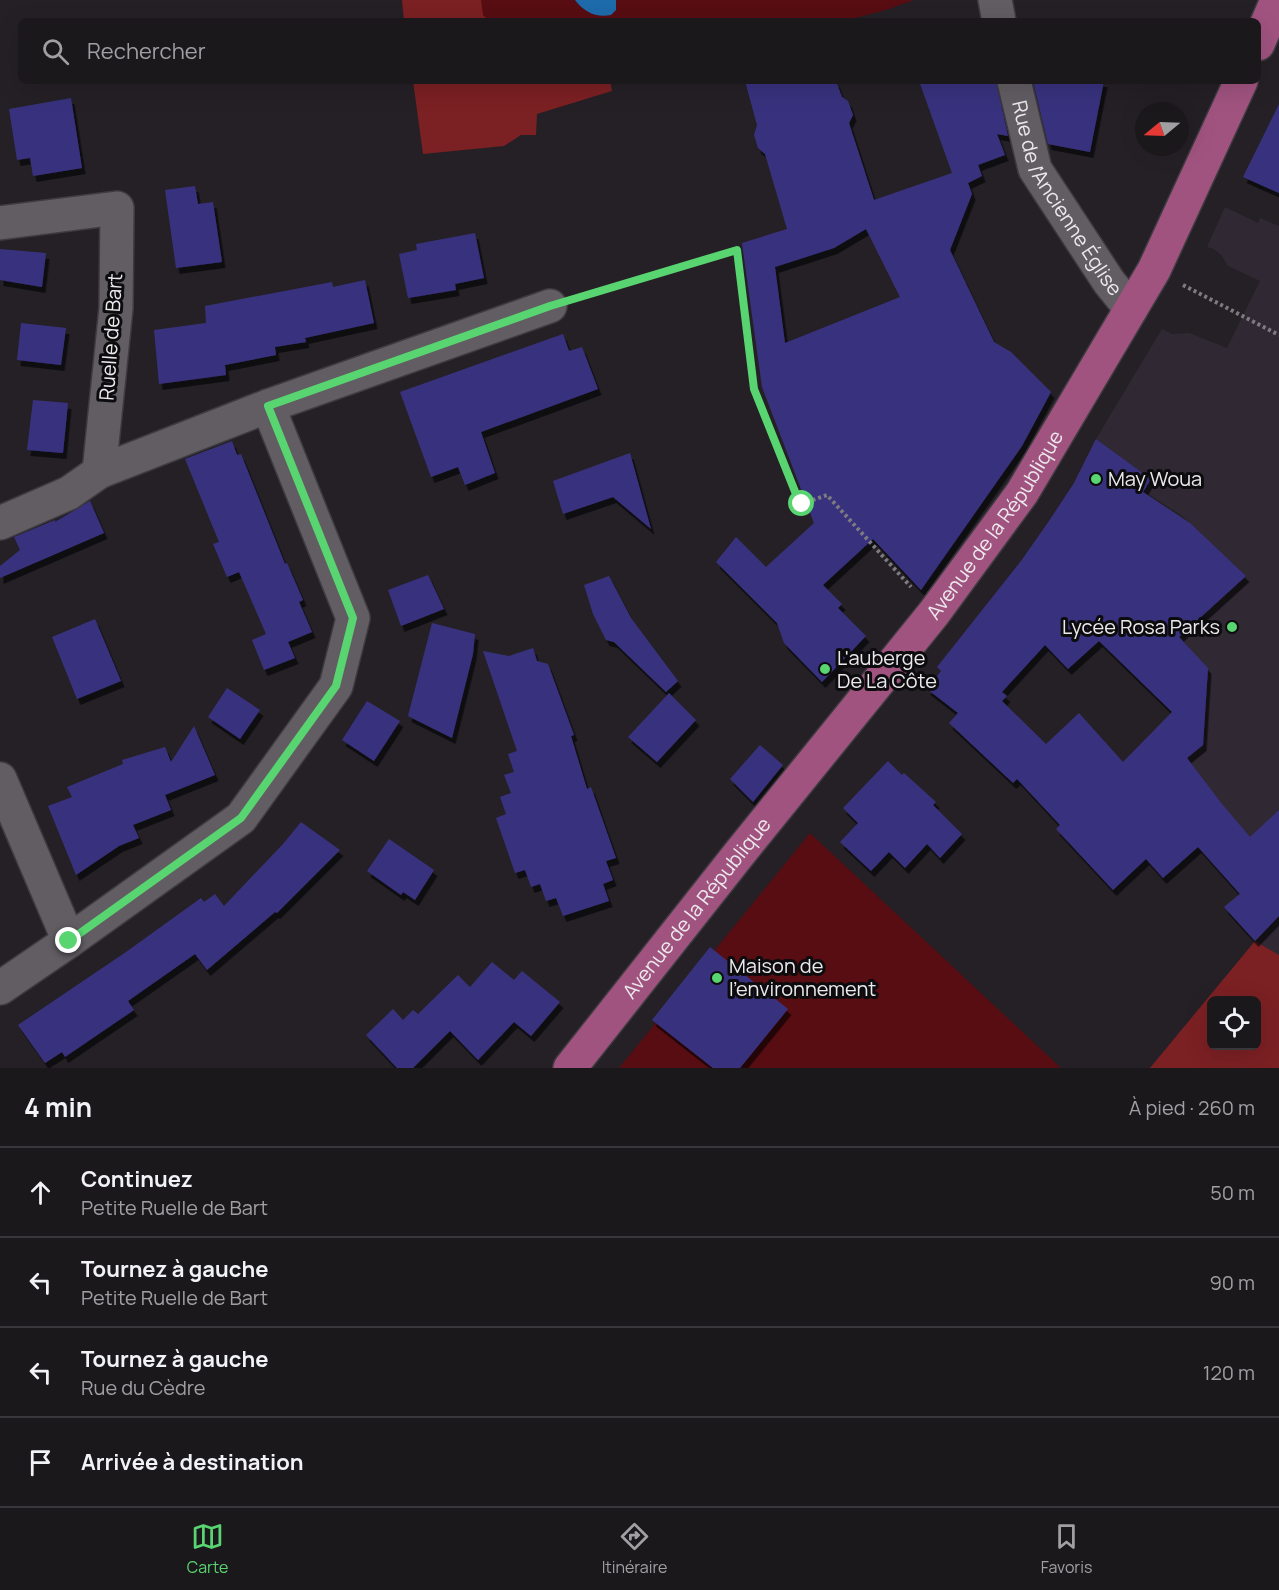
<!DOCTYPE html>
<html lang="fr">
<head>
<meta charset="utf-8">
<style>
  :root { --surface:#1b181c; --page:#242125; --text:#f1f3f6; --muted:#a0a0a3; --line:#39373b; --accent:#58d570 }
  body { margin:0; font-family:Manrope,sans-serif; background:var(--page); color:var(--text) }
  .controls { position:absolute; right:18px; bottom:18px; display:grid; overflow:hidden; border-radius:9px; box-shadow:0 6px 24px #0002 }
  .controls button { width:54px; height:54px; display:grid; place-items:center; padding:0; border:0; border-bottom:2px solid var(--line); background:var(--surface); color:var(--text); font:30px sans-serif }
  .compass { position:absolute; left:1135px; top:102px; width:54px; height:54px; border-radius:50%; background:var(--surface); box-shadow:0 6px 24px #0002; rotate:251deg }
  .stop { position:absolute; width:18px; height:18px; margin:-14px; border:4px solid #58d570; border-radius:50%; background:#fff }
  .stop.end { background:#58d570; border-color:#fff; box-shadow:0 2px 6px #0008 }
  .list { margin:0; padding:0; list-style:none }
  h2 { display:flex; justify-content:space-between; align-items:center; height:78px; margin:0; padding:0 24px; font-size:26px }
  h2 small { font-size:20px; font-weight:400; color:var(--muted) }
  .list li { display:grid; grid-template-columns:39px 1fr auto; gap:18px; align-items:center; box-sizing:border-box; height:90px; padding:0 24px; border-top:2px solid var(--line) }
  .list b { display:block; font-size:22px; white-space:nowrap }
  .list p { margin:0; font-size:20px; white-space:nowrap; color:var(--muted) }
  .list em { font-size:20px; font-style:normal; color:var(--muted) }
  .icon { flex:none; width:33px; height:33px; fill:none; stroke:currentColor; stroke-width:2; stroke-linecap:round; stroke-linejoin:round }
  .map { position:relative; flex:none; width:1279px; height:1068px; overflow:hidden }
  .search { position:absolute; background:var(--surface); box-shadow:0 6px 24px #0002; left:18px; right:18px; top:18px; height:66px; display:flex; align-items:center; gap:15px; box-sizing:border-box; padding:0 21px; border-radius:9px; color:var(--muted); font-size:22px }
  .sheet { height:438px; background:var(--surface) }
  nav { display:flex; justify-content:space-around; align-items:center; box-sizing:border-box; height:84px; border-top:2px solid var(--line); background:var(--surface); font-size:16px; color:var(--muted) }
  nav a { display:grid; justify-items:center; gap:3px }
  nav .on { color:var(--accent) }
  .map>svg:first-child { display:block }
  .built { fill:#302833; fill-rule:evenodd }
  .green { fill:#570d12 }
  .forest { fill:#7b2023; fill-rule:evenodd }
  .water { fill:#1e6bab }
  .building { fill:#39327e; fill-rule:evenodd; filter:url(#shadow) }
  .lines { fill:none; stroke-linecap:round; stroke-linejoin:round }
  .minor-casing { stroke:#3e3b40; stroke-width:36 }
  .major-casing { stroke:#3e3b40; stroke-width:36 }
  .path { stroke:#7e7b80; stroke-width:4; stroke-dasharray:3 3; stroke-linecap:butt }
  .minor { stroke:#615d63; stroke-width:33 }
  .major { stroke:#a0537f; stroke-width:33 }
  .route { stroke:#58d570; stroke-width:8 }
  .poi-dot { fill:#58d570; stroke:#0c0b0d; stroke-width:2 }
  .labels { text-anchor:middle; stroke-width:6; stroke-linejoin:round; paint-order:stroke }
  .street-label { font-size:20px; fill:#ece9ed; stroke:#0c0b0d }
  .poi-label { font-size:20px; fill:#ece9ed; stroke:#0c0b0d; text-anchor:start }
</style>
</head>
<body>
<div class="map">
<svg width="1279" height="1068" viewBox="0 0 1279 1068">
  <defs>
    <filter id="shadow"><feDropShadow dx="3.5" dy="6" stdDeviation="0" flood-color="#0009"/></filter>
  </defs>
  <rect width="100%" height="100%" fill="#242026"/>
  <!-- built -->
  <path class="built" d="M1225 207 1258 223 1260 218 1279 226V1068H1150L1255 941 1224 907 1240 893 1135 750 1176 708 1159 647 1212 607 1246 576 1182 516 1144 491 1151 479 1096 439 1162 329 1172 334 1189 333 1227 348 1260 281 1228 266 1222 256 1214 249 1207 247ZM1212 1000H1256V1046H1212Z"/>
  <!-- green -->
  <path class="green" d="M402 0H914L886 10 844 21H405Z
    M810 833 1061 1068H619Z"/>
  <!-- forest -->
  <path class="forest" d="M402 0H481L483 15 489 21H404Z
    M413 81H610L612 91 537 114 536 135H521L504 146 423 154Z
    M1255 941 1279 955V1068H1150ZM1212 1000H1256V1046H1212Z"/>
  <!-- water -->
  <path class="water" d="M575 0H616V10L611 15C596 18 584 12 575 0Z"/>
  <!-- building -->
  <path class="building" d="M745 81H836L842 97 848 101 853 115 849 123 874 200 952 173 919 81H996L1008 136 997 134 1005 155 978 165 982 176 968 183 972 194 950 250 994 342 1011 352 1051 392 1022 446 921 590 873 539 823 585 842 604 838 608 866 636 822 682 784 643 777 623 716 562 736 537 766 567 814 523 762 387 742 243 787 229 765 154 758 148 754 135 757 125ZM866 229 900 297 785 343 775 267 834 248Z
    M1033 81H1104L1090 152 1048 144Z
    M71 98 82 168 33 176 30 158 17 160 9 109Z
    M1279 104V193L1243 177Z
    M195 186 198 204 213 202 222 262 176 268 165 190Z
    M475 233 484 278 455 284 456 290 408 298 399 254 417 250 416 244Z
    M0 249 46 253 42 287 0 280Z
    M365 280 374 323 305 338 306 342 275 347 276 355 225 365 226 375 159 384 154 330 206 323 205 306 332 282 333 287Z
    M21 323 66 328 61 365 17 360Z
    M563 334 569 351 582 347 598 389 481 432 495 473 465 485 458 467 431 477 400 392Z
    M33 400 68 403 63 453 27 450Z
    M1096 439 1151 479 1143 492 1190 523 1246 576 1179 637 1208 668 1203 745 1187 758 1222 804 1250 837 1279 810V916L1255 941 1224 907 1240 894 1198 847 1163 878 1146 859 1113 890 1056 829 1060 825 1017 779 1013 783 949 723 958 713 927 689 941 671 937 667 1021 561 1049 521 1074 483ZM1099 641 1172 712 1123 762 1079 713 1046 744 1002 701 1007 696 1002 692 1045 645 1068 669Z
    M232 441 237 455 241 454 285 564 287 563 303 600 299 602 312 632 288 642 295 658 264 670 252 640 266 634 239 572 227 577 213 544 219 542 185 459Z
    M630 453 651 529 613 497 563 514 553 481Z
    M90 501 104 533 0 578V566L20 550 14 537 55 520V522Z
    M428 575 444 609 401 626 388 590Z
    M609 576 631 618 678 681 666 692 614 642 606 640 593 614 584 585Z
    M95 619 121 681 77 699 52 637Z
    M432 623 475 634 473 654 452 738 408 716Z
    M533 648 537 661 548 664 574 735 571 736 587 789 591 787 616 858 606 861 613 880 603 884 609 901 563 916 556 898 546 901 540 884 531 887 525 870 515 873 496 818 506 814 500 797 511 793 504 775 514 772 508 754 517 751 483 651 509 656Z
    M227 688 260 710 240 739 208 717Z
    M669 693 696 720 657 762 628 737Z
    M367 701 400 721 374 761 342 740Z
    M194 726 215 775 165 795 171 810 133 825 139 838 119 846 76 875 48 806 72 797 67 787 123 764 122 760 165 747 171 762Z
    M760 745 783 765 753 802 730 779Z
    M888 761 902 775 904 773 936 802 933 805 962 834 940 858 927 844 905 868 889 852 871 871 840 842 858 823 843 808Z
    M301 822 340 850 277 913 275 912 207 970 195 954 128 1001 134 1010 65 1057 62 1052 45 1063 18 1025 126 952 201 898 204 902 215 894 224 906 283 844Z
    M389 839 434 870 415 900 403 892 401 895 367 871Z
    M710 947 788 1009 740 1068H713L652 1020Z
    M492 962 514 980 522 971 560 1002 531 1036 514 1022 478 1060 450 1031 413 1068H397L366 1035 393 1009 403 1020 413 1010 418 1014 458 975 470 987Z"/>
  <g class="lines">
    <defs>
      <g id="minor">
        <path d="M995 0 999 21"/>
        <path id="s1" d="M1014 81 1035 169 1109 282 1131 309"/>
        <path d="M0 223 117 208 116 308 99 472 69 493 0 523"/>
        <path d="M99 472 268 406 550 306"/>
        <path d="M0 779 69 941"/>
        <path d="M0 988 69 941 241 818 336 686 353 618 268 406"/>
      </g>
      <g id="major">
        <path d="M1258 44 1277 0"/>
        <path id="s2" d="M570 1068 739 854 934 613 1022 493 1154 270 1241 81"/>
      </g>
    </defs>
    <!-- minor casing -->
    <use href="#minor" class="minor-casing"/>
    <!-- major casing -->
    <use href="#major" class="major-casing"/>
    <!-- path -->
    <path class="path" d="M1183 285 1279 335
      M582 297 737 250 754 389 796 494 802 504 827 495 911 587"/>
    <!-- minor -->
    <use href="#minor" class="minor"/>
    <!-- major -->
    <use href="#major" class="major"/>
  </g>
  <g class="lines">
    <!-- route -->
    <path class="route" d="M69 941 241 818 336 686 353 618 268 406 550 306 737 250 754 389 796 494 802 504"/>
  </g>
  <!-- markers -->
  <g class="poi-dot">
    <circle cx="1096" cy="479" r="6"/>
    <circle cx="1232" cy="627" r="6"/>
    <circle cx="825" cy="669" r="6"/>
    <circle cx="717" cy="978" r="6"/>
  </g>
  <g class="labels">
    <!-- street labels -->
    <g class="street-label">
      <text dy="7" stroke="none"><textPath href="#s1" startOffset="130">Rue de l'Ancienne Église</textPath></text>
      <text transform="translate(111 337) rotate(-86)" y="7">Ruelle de Bart</text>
      <text dy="7" stroke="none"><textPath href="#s2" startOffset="690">Avenue de la République</textPath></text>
      <text dy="7" stroke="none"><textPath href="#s2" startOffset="204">Avenue de la République</textPath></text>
    </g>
    <!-- poi labels -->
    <g class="poi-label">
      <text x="1108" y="486">May Woua</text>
      <text x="1220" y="634" text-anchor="end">Lycée Rosa Parks</text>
      <text x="837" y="665">L'auberge<tspan x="837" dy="23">De La Côte</tspan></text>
      <text x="729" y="973">Maison de<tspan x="729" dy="23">l'environnement</tspan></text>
    </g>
  </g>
</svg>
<div class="controls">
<button><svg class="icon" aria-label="locate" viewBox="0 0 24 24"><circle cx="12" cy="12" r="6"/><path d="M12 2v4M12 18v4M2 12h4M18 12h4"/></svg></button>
</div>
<svg class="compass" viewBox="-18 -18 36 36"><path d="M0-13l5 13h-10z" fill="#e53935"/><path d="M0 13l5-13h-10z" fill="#a0a0a3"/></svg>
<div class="stop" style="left:802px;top:504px"></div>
<div class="stop end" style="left:69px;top:941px"></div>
<div class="search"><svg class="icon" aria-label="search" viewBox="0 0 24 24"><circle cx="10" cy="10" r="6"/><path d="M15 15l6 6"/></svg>Rechercher</div>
</div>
<section class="sheet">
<h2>4 min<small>À pied · 260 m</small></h2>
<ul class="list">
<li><svg class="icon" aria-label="ahead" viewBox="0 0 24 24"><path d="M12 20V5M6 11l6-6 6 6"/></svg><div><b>Continuez</b><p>Petite Ruelle de Bart</p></div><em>50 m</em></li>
<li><svg class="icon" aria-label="left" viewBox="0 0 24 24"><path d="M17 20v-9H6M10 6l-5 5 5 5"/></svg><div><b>Tournez à gauche</b><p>Petite Ruelle de Bart</p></div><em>90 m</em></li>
<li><svg class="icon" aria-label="left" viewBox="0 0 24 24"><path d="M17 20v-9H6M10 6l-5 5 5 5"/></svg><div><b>Tournez à gauche</b><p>Rue du Cèdre</p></div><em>120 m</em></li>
<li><svg class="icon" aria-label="arrive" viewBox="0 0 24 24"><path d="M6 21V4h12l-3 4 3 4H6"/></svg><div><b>Arrivée à destination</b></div></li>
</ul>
</section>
<nav>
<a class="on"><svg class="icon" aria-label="map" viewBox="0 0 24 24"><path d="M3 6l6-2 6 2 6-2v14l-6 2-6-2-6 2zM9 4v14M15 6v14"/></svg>Carte</a>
<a><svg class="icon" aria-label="directions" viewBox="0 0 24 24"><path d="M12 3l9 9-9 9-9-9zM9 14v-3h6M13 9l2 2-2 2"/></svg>Itinéraire</a>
<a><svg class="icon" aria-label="saved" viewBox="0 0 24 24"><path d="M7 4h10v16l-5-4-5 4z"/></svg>Favoris</a>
</nav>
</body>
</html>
